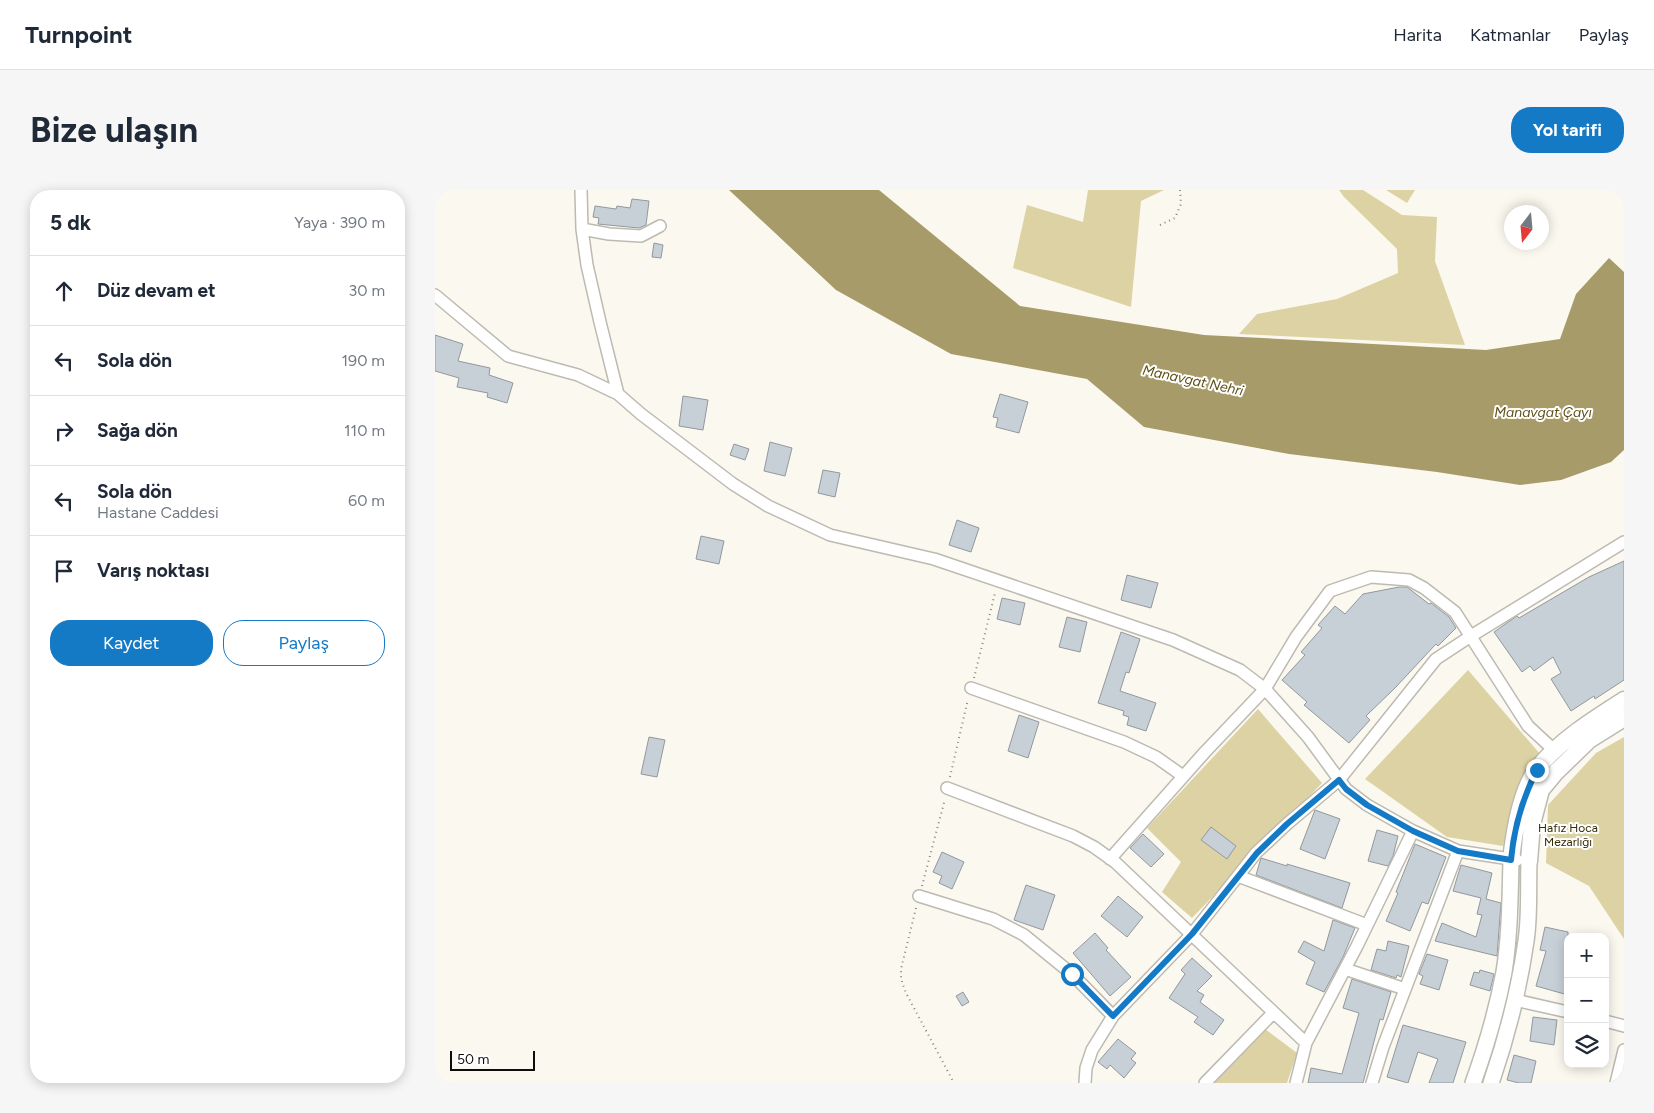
<!DOCTYPE html>
<html lang="tr">
<head>
<meta charset="utf-8">
<style>
  :root { --surface:#fff; --page:#f6f6f7; --text:#1f2937; --muted:#747a83; --line:#e0e1e3; --accent:#157ac6 }
  body { margin:0; font-family:Figtree,sans-serif; background:var(--page); color:var(--text) }
  .controls { position:absolute; right:15px; bottom:15px; display:grid; overflow:hidden; border-radius:10px; box-shadow:0 2px 12px #0003 }
  .controls button { width:45px; height:45px; display:grid; place-items:center; padding:0; border:0; border-bottom:1px solid var(--line); background:var(--surface); color:var(--text); font:25px sans-serif }
  .compass { position:absolute; left:1069px; top:15px; width:45px; height:45px; border-radius:50%; background:var(--surface); box-shadow:0 2px 12px #0003; rotate:196deg }
  .scale { position:absolute; left:15px; bottom:12px; width:85px; box-sizing:border-box; padding-left:5px; border:2px solid #0d0d09; border-top:0; font-size:14px; line-height:18px; white-space:nowrap; color:#0d0d09; -webkit-text-stroke:4px #fff; paint-order:stroke }
  .stop { position:absolute; width:15px; height:15px; margin:-11px; border:4px solid #157ac6; border-radius:50%; background:#fff }
  .stop.end { background:#157ac6; border-color:#fff; box-shadow:0 1px 5px #0008 }
  .list { margin:0; padding:0; list-style:none }
  h2 { display:flex; justify-content:space-between; align-items:center; height:65px; margin:0; padding:0 20px; font-size:21px }
  h2 small { font-size:16px; font-weight:400; color:var(--muted) }
  .list li { display:grid; grid-template-columns:32px 1fr auto; gap:15px; align-items:center; box-sizing:border-box; height:70px; padding:0 20px; border-top:1px solid var(--line) }
  .list b { display:block; font-size:19px; white-space:nowrap }
  .list p { margin:0; font-size:16px; white-space:nowrap; color:var(--muted) }
  .list em { font-size:16px; font-style:normal; color:var(--muted) }
  .actions { display:flex; gap:10px; padding:15px 20px }
  .actions a { flex:1; padding:11px 0; border:1px solid var(--accent); border-radius:20px; text-align:center; font-size:18px; color:var(--accent) }
  .actions .main { background:var(--accent); color:#fff }
  .icon { flex:none; width:28px; height:28px; fill:none; stroke:currentColor; stroke-width:2; stroke-linecap:round; stroke-linejoin:round }
  .map { position:relative; flex:none; width:1189px; height:893px; overflow:hidden; border-radius:20px }
  header { display:flex; align-items:center; gap:30px; box-sizing:border-box; height:70px; padding:0 25px; background:var(--surface); border-bottom:1px solid var(--line) }
  header strong { font-size:24px }
  nav { display:flex; gap:28px; margin-inline-start:auto; font-size:18px }
  .intro { display:flex; align-items:center; justify-content:space-between; box-sizing:border-box; height:120px; padding:0 30px }
  h1 { margin:0; font-size:35px }
  .button { padding:12px 22px; border-radius:20px; background:var(--accent); color:#fff; font-size:18px; font-weight:700 }
  main { display:flex; gap:30px; padding:0 30px }
  aside { flex:1; background:var(--surface); border-radius:20px; box-shadow:0 2px 12px #0003 }
  .map>svg:first-child { display:block }
  .green { fill:#ddd2a4 }
  .water { fill:#a79b6a }
  .building { fill:#c8d0d7; stroke:#91989e }
  .lines { fill:none; stroke-linecap:round; stroke-linejoin:round }
  .minor-casing { stroke:#bcbab1; stroke-width:14 }
  .tertiary-casing { stroke:#bcbab1; stroke-width:18 }
  .secondary-casing { stroke:#bcbab1; stroke-width:19 }
  .path { stroke:#88867f; stroke-width:2; stroke-dasharray:1 4; stroke-linecap:butt }
  .minor { stroke:#fff; stroke-width:11 }
  .tertiary { stroke:#fff; stroke-width:15 }
  .secondary { stroke:#fff; stroke-width:16 }
  .route { stroke:#157ac6; stroke-width:6 }
  .labels { text-anchor:middle; stroke-width:4; stroke-linejoin:round; paint-order:stroke }
  .park-label { font-size:12px; fill:#352b02; stroke:#fff }
  .water-label { font-size:14px; font-style:italic; fill:#5d4f14; stroke:#fff }
</style>
</head>
<body>
<header>
<strong>Turnpoint</strong>
<nav><a>Harita</a><a>Katmanlar</a><a>Paylaş</a></nav>
</header>
<div class="intro"><h1>Bize ulaşın</h1><a class="button">Yol tarifi</a></div>
<main>
<aside>
<h2>5 dk<small>Yaya · 390 m</small></h2>
<ul class="list">
<li><svg class="icon" aria-label="ahead" viewBox="0 0 24 24"><path d="M12 20V5M6 11l6-6 6 6"/></svg><div><b>Düz devam et</b></div><em>30 m</em></li>
<li><svg class="icon" aria-label="left" viewBox="0 0 24 24"><path d="M17 20v-9H6M10 6l-5 5 5 5"/></svg><div><b>Sola dön</b></div><em>190 m</em></li>
<li><svg class="icon" aria-label="right" viewBox="0 0 24 24"><path d="M7 20v-9h11M14 6l5 5-5 5"/></svg><div><b>Sağa dön</b></div><em>110 m</em></li>
<li><svg class="icon" aria-label="left" viewBox="0 0 24 24"><path d="M17 20v-9H6M10 6l-5 5 5 5"/></svg><div><b>Sola dön</b><p>Hastane Caddesi</p></div><em>60 m</em></li>
<li><svg class="icon" aria-label="arrive" viewBox="0 0 24 24"><path d="M6 21V4h12l-3 4 3 4H6"/></svg><div><b>Varış noktası</b></div></li>
</ul>
<div class="actions"><a class="main">Kaydet</a><a>Paylaş</a></div>
</aside>
<div class="map">
<svg width="1189" height="893" viewBox="0 0 1189 893">
  <rect width="100%" height="100%" fill="#fbf8ef"/>
  <!-- green -->
  <path class="green" d="M653 0H729L706 11 696 117 578 78 592 15 648 32Z
    M904 0H928L967 25 1002 27 1000 71 1030 155 804 144 822 124 902 109 963 83 962 59 909 7Z
    M951 0H980L972 13Z
    M1033 480 1105 564 1078 610 1068 656 1012 647 930 589Z
    M823 519 887 593 757 728 727 702 746 672 712 638Z
    M1189 547V749L1154 696 1111 673 1113 615 1161 563Z
    M830 839 862 863 852 893H778Z"/>
  <!-- water -->
  <path class="water" d="M294 0H444L585 116 769 145 1051 160 1125 149 1141 104 1174 68 1189 82V260L1176 272 1126 290 1085 295 1002 282 854 264 709 237 652 189 516 164 401 100Z"/>
  <!-- building -->
  <path class="building" d="M197 9 214 11 211 35 204 38 163 34 164 28 158 27 160 16 181 19 182 16 195 18Z
    M219 53 228 55 226 68 217 67Z
    M0 145 28 154 23 171 55 178 54 185 78 193 72 213 52 207 53 203 22 197 24 188 0 181Z
    M565 204 593 212 584 243 561 237 563 228 558 227Z
    M248 206 273 210 268 240 244 236Z
    M335 252 357 258 350 286 329 281Z
    M299 254 314 259 310 270 295 265Z
    M388 280 405 283 400 307 383 303Z
    M522 330 544 338 536 362 514 355Z
    M266 346 289 351 284 374 261 369Z
    M1189 371V490L1160 509 1159 506 1136 521 1116 489 1126 483 1118 467 1099 481 1095 476 1087 482 1059 442 1082 426 1084 428 1154 387Z
    M692 385 723 393 716 418 686 410Z
    M964 397H972L994 414 996 413 1014 427 1021 438 1003 456 1001 454 960 498 931 526 935 530 914 553 869 515 872 512 847 490 870 465 866 462 887 438 883 435 900 416 910 424 928 404Z
    M567 408 590 413 585 435 562 429Z
    M632 427 652 432 645 462 624 457Z
    M686 442 705 449 694 483 691 482 685 501 721 513 711 541 692 535 694 527 688 525 689 521 663 513Z
    M584 525 604 532 593 568 573 561Z
    M214 547 230 550 222 587 206 584Z
    M880 620 905 629 890 669 865 659Z
    M776 637 801 656 792 669 766 650Z
    M942 640 963 646 958 666 953 676 933 671Z
    M708 644 729 664 716 677 695 658Z
    M980 654 1011 667 993 714 987 712 975 741 951 731 963 703 961 702Z
    M507 662 529 672 517 699 504 693 507 686 498 682Z
    M826 668 852 676V674L915 693 907 718 821 685Z
    M1026 675 1057 683 1051 709 1066 713 1062 766 1000 751 1007 733 1041 747 1047 725 1042 724 1046 708 1018 701Z
    M591 695 620 705 608 740 579 730Z
    M683 706 708 727 692 747 666 726Z
    M898 730 920 738 908 767 889 802 871 794 880 772 863 762 869 751 889 761Z
    M1110 737 1133 742V805L1101 796 1111 761 1105 760Z
    M660 743 673 758 671 760 696 787 675 806 638 763Z
    M953 751 974 756 966 787 962 785 961 788 936 780 942 759 951 761Z
    M992 764 1013 770 1004 800 985 794 988 786 984 784Z
    M757 768 777 786 762 801 769 805 765 812 789 830 778 845 759 832 763 827 734 808 750 784 746 780Z
    M1045 780 1059 784 1055 801 1035 795 1039 782 1044 783Z
    M917 789 956 802 948 830 945 829 928 893H873L876 878 907 884 924 823 908 818Z
    M528 802 534 812 527 816 521 806Z
    M1098 827 1122 830 1119 855 1095 851Z
    M968 835 1031 852 1018 893H994L1003 869 983 862 973 893 952 887Z
    M683 849 701 863 696 869 701 873 689 888 675 875 672 879 663 872Z
    M1079 865 1101 871 1096 893H1084L1072 890Z"/>
  <g class="lines">
    <defs>
      <path id="minor" d="M146 0 147 39 152 75 165 132 183 204
        M147 39 174 44 206 46 225 36
        M0 105 73 166 143 185 183 204 206 224 298 294 333 316 395 345 499 369 738 450 805 480 830 499 873 547 911 599 932 615 978 641 1023 661 1082 670
        M536 498 689 552 721 567 748 586
        M512 598 638 646 659 657 680 672 871 853
        M675 669 770 562 830 499 861 447 895 401 936 387 974 390 989 398 1020 422 1093 536 1120 561
        M484 706 558 729 589 745 637 784 678 826
        M932 735 803 686 821 663 852 634 904 590 1001 469 1036 446 1189 352
        M910 779 970 799
        M1080 810 1133 822
        M1170 831 1189 836
        M650 893 651 878 657 860 678 826 757 744 803 686
        M770 893 838 823
        M861 893 871 853 922 756 978 641
        M937 893 948 857 1023 661
        M1181 893 1189 860"/>
      <path id="tertiary" d="M1038 893C1051 857 1062 819 1069 782 1075 745 1075 707 1076 670
        M1056 893C1072 847 1084 799 1091 751 1095 725 1093 697 1094 671"/>
      <path id="secondary" d="M1076 670C1079 643 1085 601 1102 579 1124 551 1159 529 1189 510
        M1094 671 1097 634 1106 600 1121 582 1154 550 1189 528"/>
    </defs>
    <!-- minor casing -->
    <use href="#minor" class="minor-casing"/>
    <!-- tertiary casing -->
    <use href="#tertiary" class="tertiary-casing"/>
    <!-- secondary casing -->
    <use href="#secondary" class="secondary-casing"/>
    <!-- path -->
    <path class="path" d="M725 35 740 28 746 14 745 0
      M539 488 560 403
      M515 587 533 509
      M487 696 510 609
      M481 718 466 779V789L471 803 519 893"/>
    <!-- minor -->
    <use href="#minor" class="minor"/>
    <!-- tertiary -->
    <use href="#tertiary" class="tertiary"/>
    <!-- secondary -->
    <use href="#secondary" class="secondary"/>
  </g>
  <g class="lines">
    <!-- route -->
    <path class="route" d="M637 784 678 826 757 744 822 663 852 634 904 590 911 599 932 615 978 641 1023 661 1076 670C1079 637 1087 609 1102 580"/>
  </g>
  <g class="labels">
    <!-- park labels -->
    <g class="park-label">
      <text x="1133" y="642">Hafız Hoca<tspan x="1133" dy="14">Mezarlığı</tspan></text>
    </g>
    <!-- water labels -->
    <g class="water-label">
      <text transform="translate(758 190) rotate(12)" y="5">Manavgat Nehri</text>
      <text x="1108" y="227">Manavgat Çayı</text>
    </g>
  </g>
</svg>
<div class="controls">
<button>+</button>
<button>−</button>
<button><svg class="icon" aria-label="layers" viewBox="0 0 24 24"><path d="M12 4l9 5-9 5-9-5zM3 14l9 5 9-5"/></svg></button>
</div>
<svg class="compass" viewBox="-18 -18 36 36"><path d="M0-13l5 13h-10z" fill="#e53935"/><path d="M0 13l5-13h-10z" fill="#747a83"/></svg>
<div class="scale">50 m</div>
<div class="stop" style="left:637px;top:784px"></div>
<div class="stop end" style="left:1102px;top:580px"></div>
</div>
</main>
</body>
</html>
